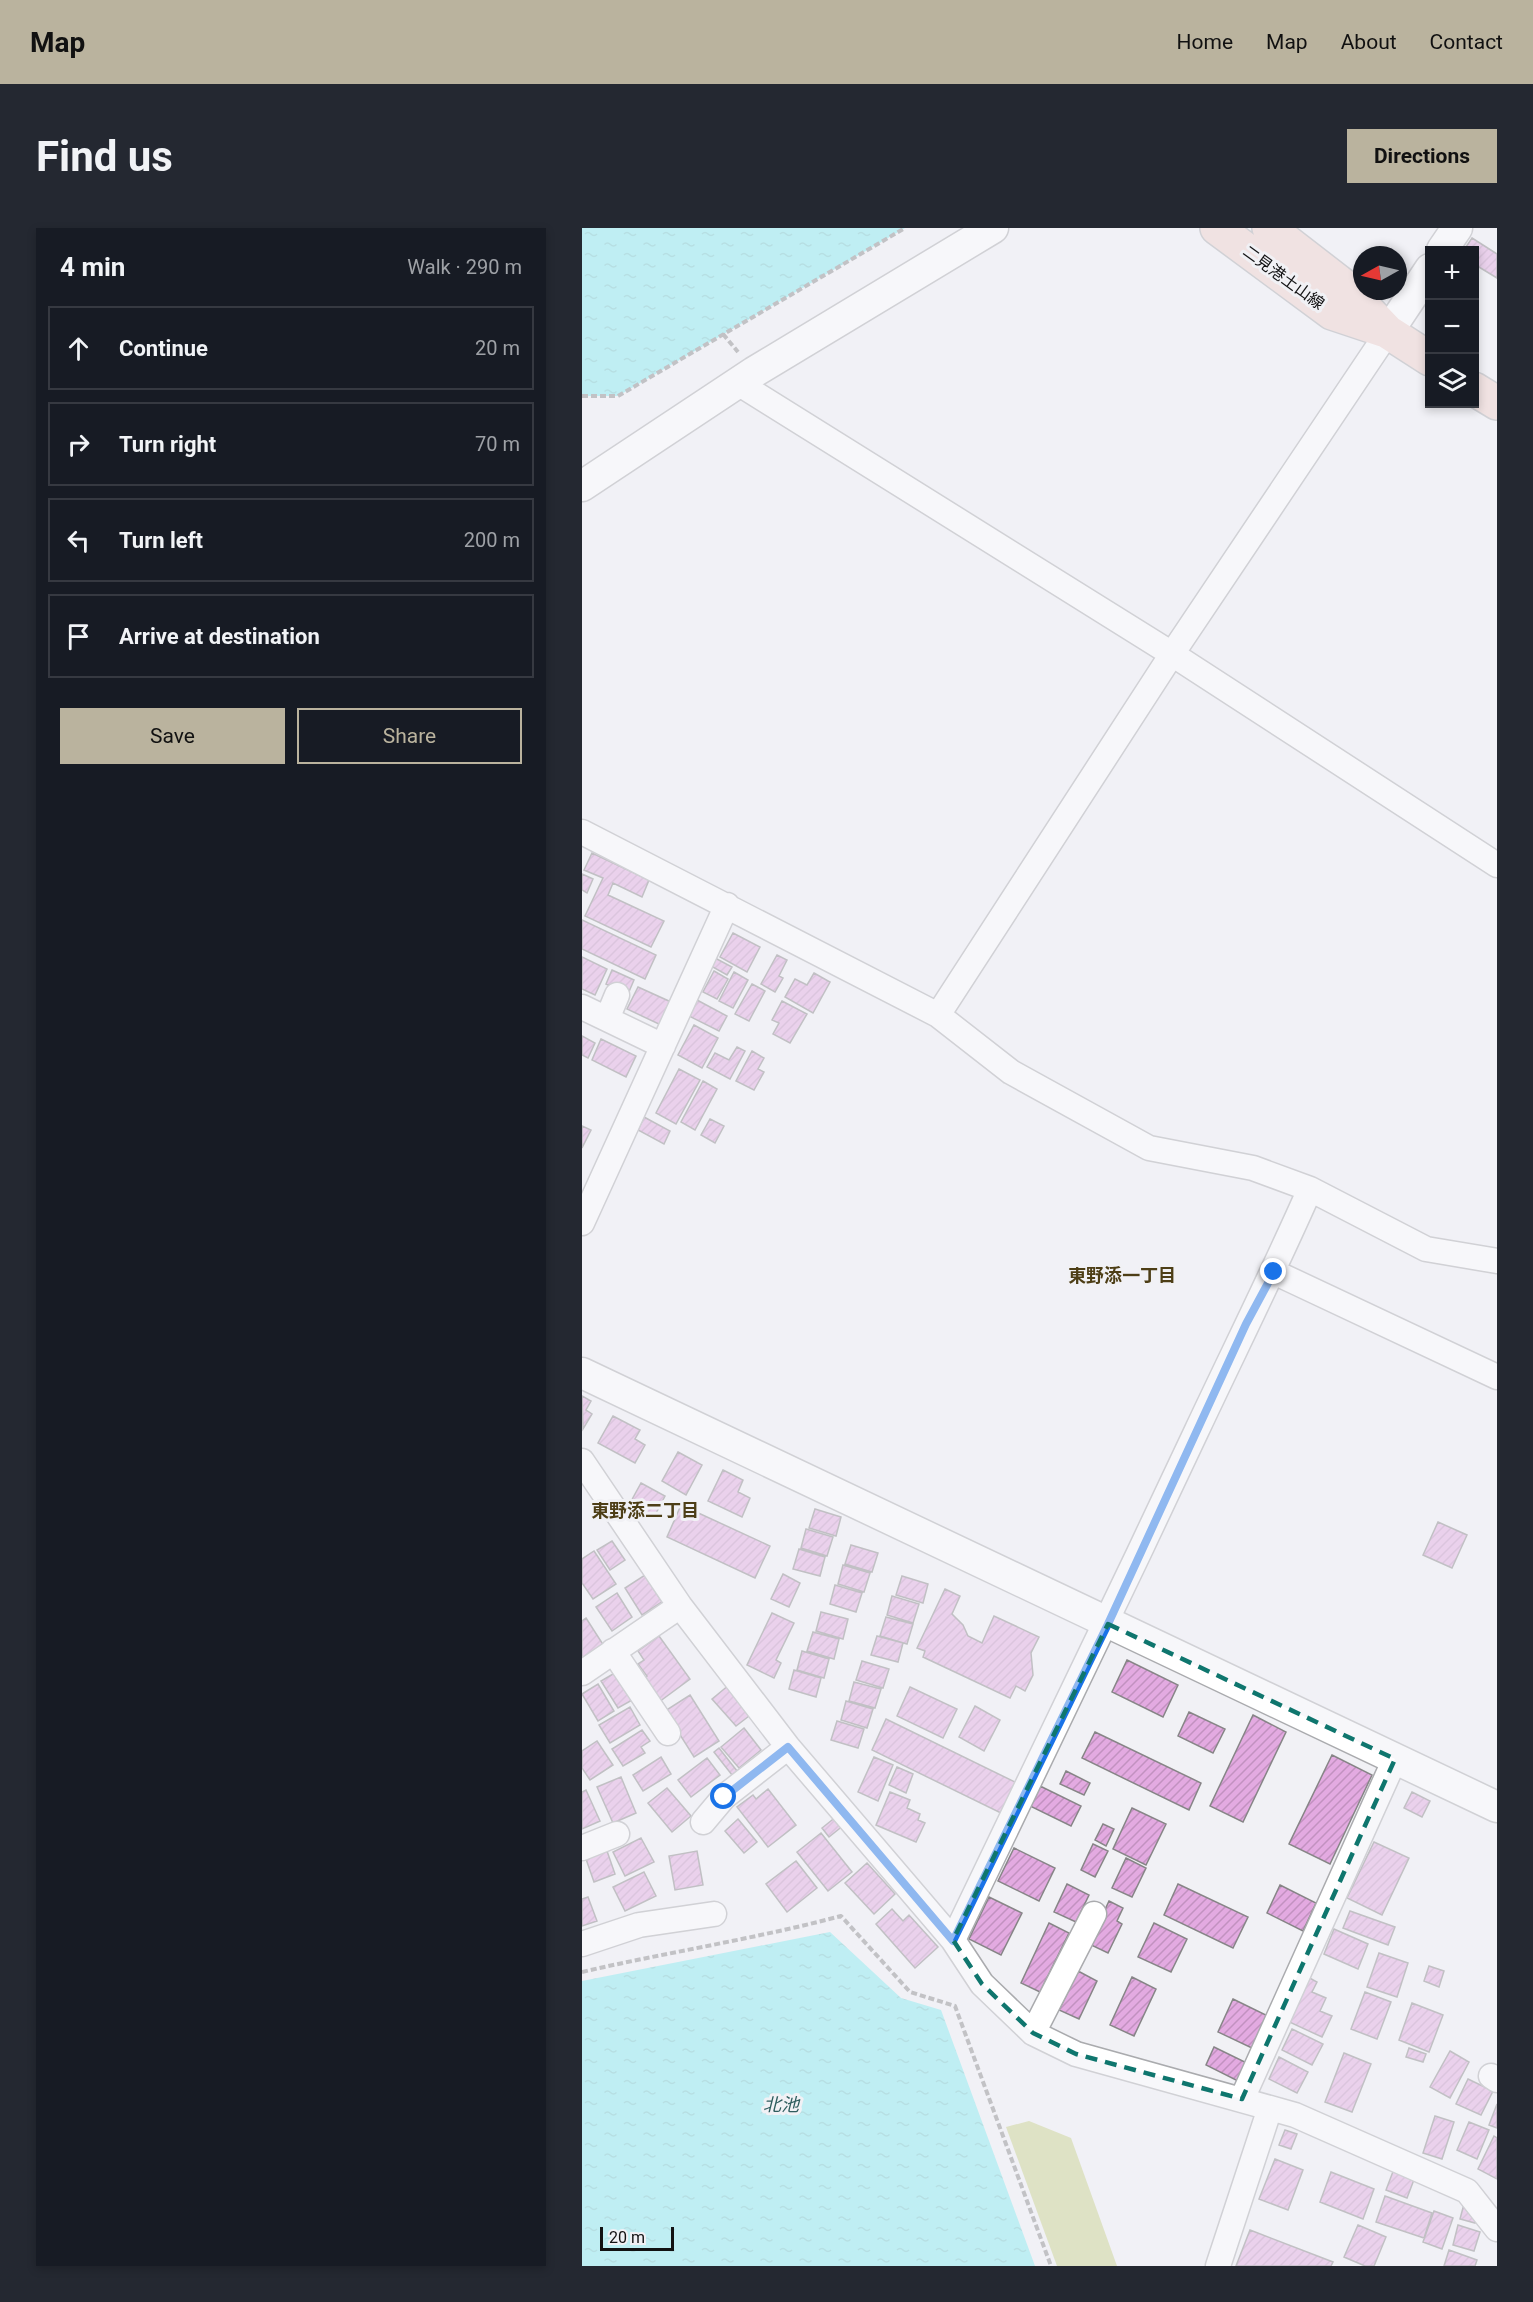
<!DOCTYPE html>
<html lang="en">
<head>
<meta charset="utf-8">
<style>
  :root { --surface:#171b24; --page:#242831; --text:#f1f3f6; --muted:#9ea1a6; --line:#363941; --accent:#bab39e }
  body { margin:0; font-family:Roboto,"Noto Sans JP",sans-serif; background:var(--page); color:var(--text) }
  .controls { position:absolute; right:18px; top:18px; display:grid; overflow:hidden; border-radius:0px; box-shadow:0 3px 9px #0003 }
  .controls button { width:54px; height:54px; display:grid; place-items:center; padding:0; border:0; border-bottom:2px solid var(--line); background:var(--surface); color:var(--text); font:30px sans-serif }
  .compass { position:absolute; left:771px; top:18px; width:54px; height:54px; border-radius:50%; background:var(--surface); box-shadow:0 3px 9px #0003; rotate:262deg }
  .scale { position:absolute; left:18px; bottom:15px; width:74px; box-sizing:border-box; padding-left:6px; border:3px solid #121213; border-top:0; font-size:16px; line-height:21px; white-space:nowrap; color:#121213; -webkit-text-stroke:4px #f1f1f5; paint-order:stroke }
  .stop { position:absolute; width:18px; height:18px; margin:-14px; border:4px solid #1a73e8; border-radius:50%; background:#fff }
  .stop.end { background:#1a73e8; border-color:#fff; box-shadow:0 2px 6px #0008 }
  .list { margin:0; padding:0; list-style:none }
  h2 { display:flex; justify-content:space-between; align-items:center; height:78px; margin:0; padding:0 24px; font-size:26px }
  h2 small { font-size:20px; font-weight:400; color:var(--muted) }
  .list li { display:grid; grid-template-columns:39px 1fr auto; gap:18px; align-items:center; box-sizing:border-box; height:84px; margin:0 12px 12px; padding:0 12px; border:2px solid var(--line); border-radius:0px }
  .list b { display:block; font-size:22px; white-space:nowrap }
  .list em { font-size:20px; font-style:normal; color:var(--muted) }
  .actions { display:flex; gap:12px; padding:18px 24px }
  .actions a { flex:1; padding:14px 0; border:2px solid var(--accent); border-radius:0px; text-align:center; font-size:21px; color:var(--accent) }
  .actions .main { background:var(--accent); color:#111 }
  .icon { flex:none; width:33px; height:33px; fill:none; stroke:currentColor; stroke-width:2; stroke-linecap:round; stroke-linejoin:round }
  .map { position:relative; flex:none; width:915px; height:2038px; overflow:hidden; border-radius:0px }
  header { display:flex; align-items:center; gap:36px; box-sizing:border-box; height:84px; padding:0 30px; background:var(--accent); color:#111 }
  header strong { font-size:28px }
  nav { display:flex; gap:33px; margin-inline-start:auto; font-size:21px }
  .intro { display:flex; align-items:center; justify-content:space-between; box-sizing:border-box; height:144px; padding:0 36px }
  h1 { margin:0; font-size:42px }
  .button { padding:15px 27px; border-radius:0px; background:var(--accent); color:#111; font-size:21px; font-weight:700 }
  main { display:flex; gap:36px; padding:0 36px }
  aside { flex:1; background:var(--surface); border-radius:0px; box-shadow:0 3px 9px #0003 }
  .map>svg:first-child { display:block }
  .green { fill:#c8d089 }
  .water { fill:url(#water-ripples) }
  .building { fill:url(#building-hatch); stroke:#878587; stroke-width:1.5 }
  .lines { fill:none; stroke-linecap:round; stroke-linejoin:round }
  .minor-casing { stroke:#aaabae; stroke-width:27 }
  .tertiary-casing { stroke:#aaabae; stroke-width:33 }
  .secondary-casing { stroke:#aaabae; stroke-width:36 }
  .path { stroke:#89898b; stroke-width:4; stroke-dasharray:6 3; stroke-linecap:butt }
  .minor { stroke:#fff; stroke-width:24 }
  .tertiary { stroke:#fff; stroke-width:30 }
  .secondary { stroke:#f0d1ca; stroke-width:33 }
  .route { stroke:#1a73e8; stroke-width:8 }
  .marked { fill:none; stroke:#0f766e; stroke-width:4.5; stroke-dasharray:12 8; stroke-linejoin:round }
  .labels { text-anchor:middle; stroke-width:6; stroke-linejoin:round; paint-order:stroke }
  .street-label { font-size:16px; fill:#121213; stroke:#f1f1f5 }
  .neighbourhood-label { font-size:18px; font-weight:bold; fill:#4d3e16; stroke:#f1f1f5 }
  .water-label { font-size:18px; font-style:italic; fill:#2e5d5e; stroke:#f1f1f5 }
</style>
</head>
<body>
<header>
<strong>Map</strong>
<nav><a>Home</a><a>Map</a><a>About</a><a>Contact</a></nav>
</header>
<div class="intro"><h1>Find us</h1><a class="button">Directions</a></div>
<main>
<aside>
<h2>4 min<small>Walk · 290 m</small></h2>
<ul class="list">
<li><svg class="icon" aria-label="ahead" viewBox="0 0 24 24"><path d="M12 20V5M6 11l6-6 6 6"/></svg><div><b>Continue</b></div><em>20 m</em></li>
<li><svg class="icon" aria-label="right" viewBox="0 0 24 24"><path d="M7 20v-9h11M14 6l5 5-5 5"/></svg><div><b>Turn right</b></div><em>70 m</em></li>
<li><svg class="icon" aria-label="left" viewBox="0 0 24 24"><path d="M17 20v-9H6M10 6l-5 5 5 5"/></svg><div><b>Turn left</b></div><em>200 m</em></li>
<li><svg class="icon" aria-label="arrive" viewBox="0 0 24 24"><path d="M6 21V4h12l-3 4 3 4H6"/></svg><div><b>Arrive at destination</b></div></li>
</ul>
<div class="actions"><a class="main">Save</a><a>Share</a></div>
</aside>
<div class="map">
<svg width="915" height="2038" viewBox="0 0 915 2038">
  <defs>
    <pattern id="water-ripples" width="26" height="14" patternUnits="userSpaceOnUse" patternTransform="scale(1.5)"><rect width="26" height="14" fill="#83ecef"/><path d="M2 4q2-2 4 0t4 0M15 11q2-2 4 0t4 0" fill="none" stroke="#70c9cc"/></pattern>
    <pattern id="building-hatch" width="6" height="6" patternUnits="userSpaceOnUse" patternTransform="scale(1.5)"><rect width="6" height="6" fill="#e3aae1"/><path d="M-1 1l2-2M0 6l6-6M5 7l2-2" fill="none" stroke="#c291c0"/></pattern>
  </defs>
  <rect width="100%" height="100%" fill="#f1f1f5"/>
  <!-- green -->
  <path class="green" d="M447 1893 489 1910 535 2038H475L424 1899Z"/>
  <!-- water -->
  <path class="water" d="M0 0H323L36 168H0Z
    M248 1704 319 1770 359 1782 453 2038H0V1753Z"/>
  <!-- building -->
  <path class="building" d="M890 10 915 26V50L892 36V22H882Z
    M10 625 67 652 60 669 31 655 26 667 82 693 69 719 3 688 21 650 2 642Z
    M0 646 11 651 5 665 0 662Z
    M0 692 74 727 63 751 0 721Z
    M151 705 178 719 165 744 138 729Z
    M195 727 205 732 197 748 201 750 193 764 179 756Z
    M0 729 25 741 13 767 0 761Z
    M133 730 150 739 145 747 129 738Z
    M30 742 52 752 46 766 24 756Z
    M132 743 146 751 135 771 121 764Z
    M152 744 166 752 151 780 137 773Z
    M232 745 248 754 231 785 203 769 213 751 225 757Z
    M170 756 183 763 167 793 153 786Z
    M56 759 89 774 79 797 45 781Z
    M115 772 145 788 137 803 107 788Z
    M200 773 225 786 208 815 191 806 197 795 190 792Z
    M112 797 136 810 120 840 96 827Z
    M0 808 13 815 6 830 0 827Z
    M19 811 54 828 44 849 10 832Z
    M155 819 163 823 148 851 125 839 133 825 147 832Z
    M170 823 182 830 176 841 182 844 172 862 154 853Z
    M97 841 118 852 94 896 74 885Z
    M121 853 135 861 113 902 99 894Z
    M62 889 88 903 82 916 56 902Z
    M128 891 142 898 133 915 119 907Z
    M0 898 9 902 0 920Z
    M0 1168 9 1173 4 1182 10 1186 1 1201Z
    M31 1188 58 1202 53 1211 63 1217 53 1235 16 1215Z
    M96 1224 120 1237 104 1267 80 1253Z
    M141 1242 161 1252 156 1264 168 1270 160 1289 126 1273Z
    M59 1255 83 1268 71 1291 47 1277Z
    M99 1277 188 1318 173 1350 85 1309Z
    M233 1281 259 1289 254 1308 227 1300Z
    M856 1294 885 1307 870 1340 841 1327Z
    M224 1301 251 1309 245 1328 219 1320Z
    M30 1313 43 1332 28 1342 15 1322Z
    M269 1317 296 1325 290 1344 263 1336Z
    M217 1321 243 1329 238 1348 211 1341Z
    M12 1323 34 1356 11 1371 0 1355V1331Z
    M261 1337 288 1345 282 1364 256 1356Z
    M201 1346 218 1355 207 1379 189 1371Z
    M63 1347 80 1374 60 1387 43 1360Z
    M320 1348 346 1356 341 1375 314 1367Z
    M253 1357 280 1365 274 1384 248 1376Z
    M363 1361 378 1368 370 1386 381 1397 386 1408 400 1415 412 1388 457 1409 449 1425 451 1447 443 1463 434 1458 428 1470 341 1429 343 1423 335 1420Z
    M35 1365 50 1389 30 1403 14 1379Z
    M310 1368 337 1376 331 1395 305 1387Z
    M239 1384 266 1391 261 1411 234 1403Z
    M190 1385 212 1395 194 1432 199 1435 192 1450 165 1437Z
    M304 1389 331 1396 325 1416 298 1408Z
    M4 1390 22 1418 0 1432V1393Z
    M231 1404 257 1411 252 1431 225 1423Z
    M77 1408 108 1451 77 1474 61 1451 65 1448 56 1436 62 1432 56 1423Z
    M295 1408 321 1415 316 1434 289 1427Z
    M220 1423 247 1431 242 1450 215 1442Z
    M545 1432 596 1457 581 1489 530 1464Z
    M280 1433 307 1441 301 1460 274 1452Z
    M212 1442 239 1450 234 1469 207 1461Z
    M36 1443 52 1471 36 1480 19 1453Z
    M272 1454 299 1461 293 1480 267 1473Z
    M16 1456 32 1483 16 1493 0 1466Z
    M147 1457 171 1485 154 1498 130 1471Z
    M328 1459 375 1481 361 1510 315 1488Z
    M108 1467 137 1513 112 1529 83 1483Z
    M264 1473 291 1481 285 1500 259 1492Z
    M393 1478 418 1492 402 1523 377 1509Z
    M48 1479 58 1497 28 1515 17 1497Z
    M607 1484 643 1501 631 1525 596 1508Z
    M671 1487 704 1504 661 1594 628 1578Z
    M304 1491 437 1556 423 1587 290 1522Z
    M255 1493 282 1501 276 1520 249 1512Z
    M162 1500 179 1522 157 1540 139 1519Z
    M60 1502 68 1513 59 1519 63 1525 41 1538 30 1521Z
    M513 1504 619 1555 607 1582 500 1530Z
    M15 1513 31 1537 8 1552 0 1540V1523Z
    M137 1520 155 1543 150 1547 132 1524Z
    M750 1527 790 1547 748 1636 707 1616Z
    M79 1529 89 1546 61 1563 51 1547Z
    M292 1529 311 1537 296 1573 276 1564Z
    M125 1530 138 1547 109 1569 96 1552Z
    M315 1539 331 1546 324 1565 307 1557Z
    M484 1543 508 1555 502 1567 478 1556Z
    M39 1549 54 1585 31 1595 15 1559Z
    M458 1558 499 1578 489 1598 448 1578Z
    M85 1560 109 1588 90 1604 66 1575Z
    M186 1561 214 1597 186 1619 155 1579 171 1567 174 1571Z
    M4 1562 18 1593 0 1601V1564Z
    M308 1564 328 1572 325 1580 338 1586 336 1592 343 1595 334 1614 294 1597Z
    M830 1564 848 1573 840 1589 822 1580Z
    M550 1580 584 1596 564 1637 531 1621Z
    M255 1588 262 1597 247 1609 240 1600Z
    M156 1591 175 1614 162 1625 143 1603Z
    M521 1596 532 1601 524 1618 513 1612Z
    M239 1605 270 1644 246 1663 215 1624Z
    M59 1610 72 1634 43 1648 31 1624Z
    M792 1614 827 1630 800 1687 765 1670Z
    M511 1616 526 1623 513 1649 499 1642Z
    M432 1620 473 1640 457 1673 416 1653Z
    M25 1623 33 1646 12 1654 4 1631Z
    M115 1623 121 1657 93 1662 87 1628Z
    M544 1630 564 1640 550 1669 530 1660Z
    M214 1633 235 1660 205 1684 184 1656Z
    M285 1635 313 1666 292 1686 263 1655Z
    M62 1644 74 1668 43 1683 31 1659Z
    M485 1656 507 1667 494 1694 472 1684Z
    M596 1656 666 1689 651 1720 582 1687Z
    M698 1657 734 1675 721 1703 685 1685Z
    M6 1669 15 1693 0 1698V1671Z
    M407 1669 440 1685 419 1727 387 1711Z
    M527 1673 541 1680 535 1693 540 1696 526 1725 507 1716Z
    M310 1681 321 1693 327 1687 356 1719 333 1740 294 1696Z
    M768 1683 813 1699 806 1717 761 1700Z
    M467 1695 487 1705 458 1764 439 1755Z
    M572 1695 605 1711 589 1744 556 1729Z
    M752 1701 786 1716 776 1741 742 1726Z
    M797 1725 826 1735 815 1769 785 1759Z
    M847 1738 862 1743 857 1759 842 1753Z
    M496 1743 515 1753 497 1791 477 1782Z
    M724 1748 735 1754 730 1764 744 1770 738 1783 750 1788 740 1809 703 1792Z
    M550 1749 574 1761 552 1808 528 1797Z
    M783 1764 809 1774 795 1811 769 1801Z
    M651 1771 688 1789 672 1821 636 1804Z
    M830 1775 861 1787 847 1824 817 1812Z
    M710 1801 741 1816 730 1837 700 1822Z
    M632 1819 667 1836 658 1854 624 1837Z
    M827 1820 844 1826 841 1834 824 1829Z
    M868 1823 887 1834 868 1870 848 1859Z
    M762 1825 789 1836 770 1884 743 1874Z
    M697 1829 726 1844 715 1865 687 1851Z
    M886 1851 911 1863 899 1887 874 1876Z
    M915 1876V1900L907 1897Z
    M853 1888 872 1894 860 1931 841 1925Z
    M887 1894 907 1902 895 1931 875 1922Z
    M703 1902 715 1906 709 1921 697 1917Z
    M912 1908 915 1910V1951L896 1941Z
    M693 1931 721 1942 706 1982 677 1971Z
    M812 1941 833 1949 825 1970 804 1962Z
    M749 1944 792 1961 781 1991 738 1974Z
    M803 1968 850 1985 842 2010 794 1994Z
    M882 1976 897 1980 893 1995 878 1991Z
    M852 1983 871 1990 860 2021 841 2014Z
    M776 1997 804 2009 792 2038H783L762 2029Z
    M876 1997 898 2004 892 2023 871 2017Z
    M668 2002 751 2034 749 2038H654Z
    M867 2022 895 2032 893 2038H862Z"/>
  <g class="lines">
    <defs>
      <path id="minor" d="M156 155 590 426 915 637
        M0 604 356 787 429 844 567 920 671 940 728 961C692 1043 652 1123 614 1204 534 1374 453 1544 371 1712
        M0 779 81 818
        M356 787 590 426 806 104
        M25 791 35 767
        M728 961 844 1021 915 1033
        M0 995 145 677
        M692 1044 915 1149
        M0 1233 98 1378 206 1519 371 1712 400 1756 451 1805 494 1826 713 1887 885 1963 915 2001
        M31 1423 86 1505
        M0 1445 98 1378
        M121 1594 142 1569 206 1519
        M0 1620 35 1606
        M0 1716 57 1697 132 1686
        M451 1805 512 1686
        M909 1848 915 1852
        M660 1871 813 1531
        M636 2038 688 1880"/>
      <path id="tertiary" d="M860 22 875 0
        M806 104 848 41
        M0 258 172 144 411 0
        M0 1145 915 1579"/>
      <path id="secondary" d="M635 0 750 85 801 102
        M687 0 762 58 806 104 848 131
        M892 161 915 175"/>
    </defs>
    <!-- minor casing -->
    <use href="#minor" class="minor-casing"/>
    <!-- tertiary casing -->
    <use href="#tertiary" class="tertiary-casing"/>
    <!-- secondary casing -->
    <use href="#secondary" class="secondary-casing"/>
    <!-- path -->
    <path class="path" d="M141 106 156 124
      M0 168H36L323 0
      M0 1744C86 1724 173 1711 259 1688L328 1764 373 1778 469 2038"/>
    <!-- minor -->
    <use href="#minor" class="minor"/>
    <!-- tertiary -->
    <use href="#tertiary" class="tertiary"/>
    <!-- secondary -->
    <use href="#secondary" class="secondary"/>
  </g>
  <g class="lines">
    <!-- route -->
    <path class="route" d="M142 1569 206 1519 371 1713 526 1396 664 1096 692 1044"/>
  </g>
  <!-- marked area -->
  <path d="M0 0H915V2038H0ZM526 1396 813 1531 660 1871 494 1826 451 1805 400 1756 371 1712Z" fill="#f1f1f5" fill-opacity=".55" fill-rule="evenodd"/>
  <path class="marked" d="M526 1396 813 1531 660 1871 494 1826 451 1805 400 1756 371 1712Z"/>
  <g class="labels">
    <!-- street labels -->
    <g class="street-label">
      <text transform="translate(702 49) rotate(36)" y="6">二見港土山線</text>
    </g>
    <!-- neighbourhood labels -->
    <g class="neighbourhood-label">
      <text x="540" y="1054">東野添一丁目</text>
      <text x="63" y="1289">東野添二丁目</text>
    </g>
    <!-- water labels -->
    <g class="water-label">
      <text x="199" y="1883">北池</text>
    </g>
  </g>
</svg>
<div class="controls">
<button>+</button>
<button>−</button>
<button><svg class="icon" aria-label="layers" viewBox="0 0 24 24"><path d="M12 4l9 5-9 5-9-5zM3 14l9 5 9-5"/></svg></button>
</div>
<svg class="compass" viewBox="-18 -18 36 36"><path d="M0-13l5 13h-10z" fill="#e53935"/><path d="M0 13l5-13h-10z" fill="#9ea1a6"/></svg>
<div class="scale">20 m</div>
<div class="stop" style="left:142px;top:1569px"></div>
<div class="stop end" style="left:692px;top:1044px"></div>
</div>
</main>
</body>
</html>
